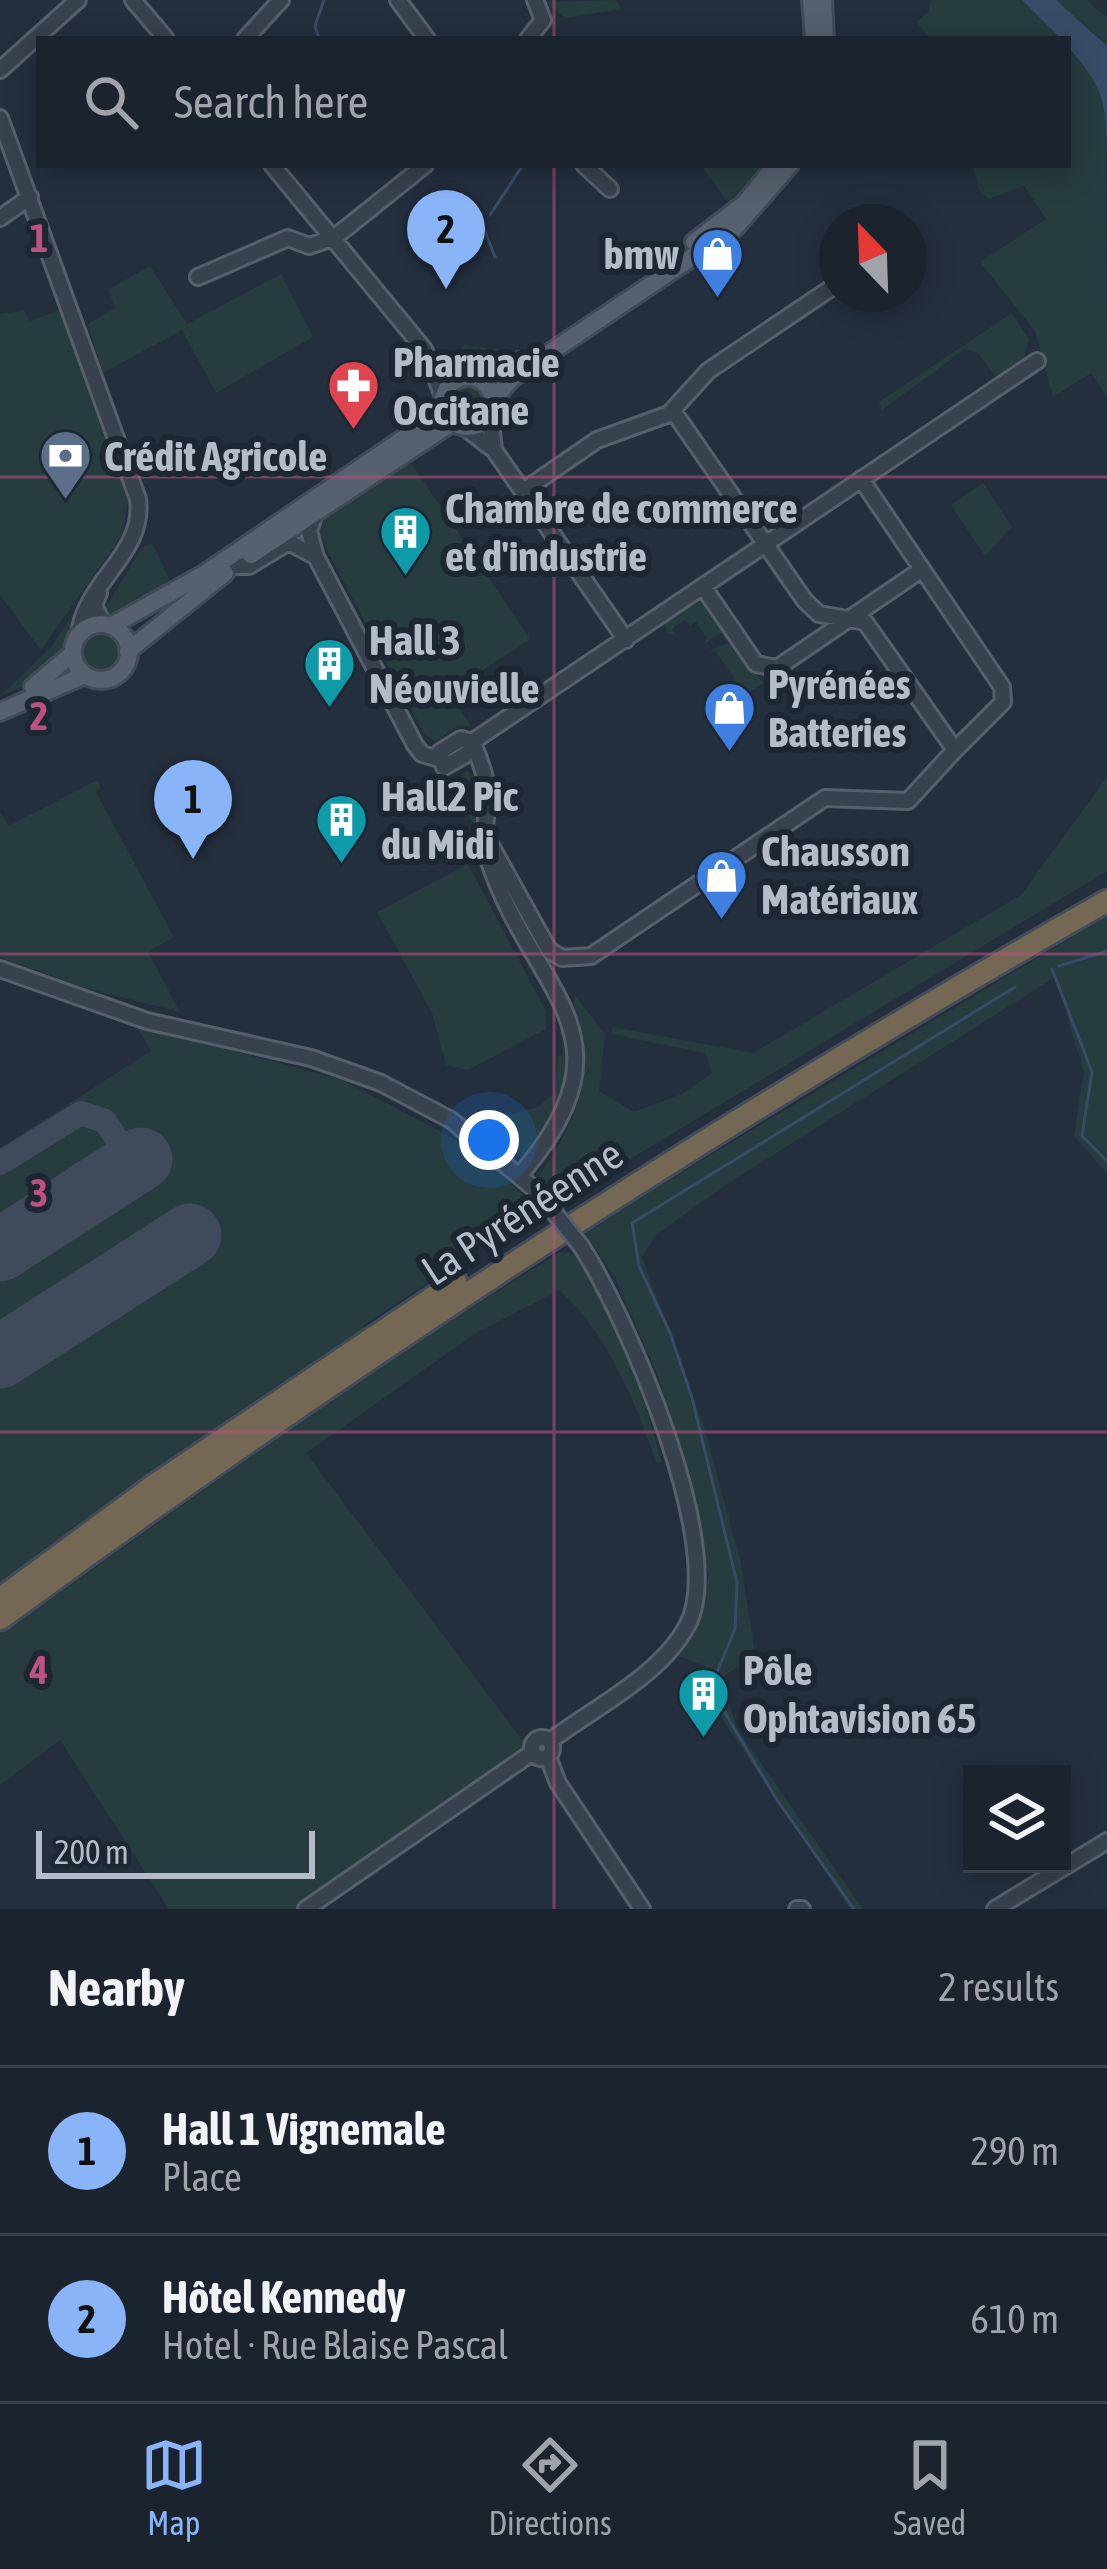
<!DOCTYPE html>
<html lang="en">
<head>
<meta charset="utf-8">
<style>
  :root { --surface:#1b232e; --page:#282f3a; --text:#f1f3f6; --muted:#a0a4aa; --line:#39404a; --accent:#8ab4f8 }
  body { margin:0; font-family:"Asap Condensed",sans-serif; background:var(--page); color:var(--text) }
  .controls { position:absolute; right:36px; bottom:36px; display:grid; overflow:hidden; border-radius:0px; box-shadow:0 6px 30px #0003 }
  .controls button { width:108px; height:108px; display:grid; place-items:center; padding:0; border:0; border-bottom:3px solid var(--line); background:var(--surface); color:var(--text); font:60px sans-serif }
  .compass { position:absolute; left:819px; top:204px; width:108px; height:108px; border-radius:50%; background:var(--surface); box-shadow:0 6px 30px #0003; rotate:337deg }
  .scale { position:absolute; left:36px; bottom:30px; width:279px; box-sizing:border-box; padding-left:12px; border:6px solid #b4bcc9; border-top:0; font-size:33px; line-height:42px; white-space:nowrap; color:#b4bcc9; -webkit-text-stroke:9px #1d2633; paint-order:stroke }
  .you { position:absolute; left:489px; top:1140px; width:42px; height:42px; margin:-30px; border:9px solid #fff; border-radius:50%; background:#1a73e8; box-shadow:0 0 0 18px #1a73e833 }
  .badge { display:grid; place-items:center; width:78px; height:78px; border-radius:50%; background:var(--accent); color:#111; font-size:39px; font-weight:700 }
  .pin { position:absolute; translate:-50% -99px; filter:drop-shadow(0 3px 6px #0008) }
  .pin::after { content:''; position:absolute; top:63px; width:42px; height:36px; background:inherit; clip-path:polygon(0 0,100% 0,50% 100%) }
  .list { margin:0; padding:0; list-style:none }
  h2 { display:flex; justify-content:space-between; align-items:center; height:156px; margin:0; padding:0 48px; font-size:51px }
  h2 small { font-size:39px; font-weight:400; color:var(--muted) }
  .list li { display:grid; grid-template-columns:78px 1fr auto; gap:36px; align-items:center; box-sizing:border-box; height:168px; padding:0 48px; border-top:3px solid var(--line) }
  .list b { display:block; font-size:45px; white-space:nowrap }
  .list p { margin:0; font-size:39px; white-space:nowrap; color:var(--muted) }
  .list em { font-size:39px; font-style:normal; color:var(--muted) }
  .icon { flex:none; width:66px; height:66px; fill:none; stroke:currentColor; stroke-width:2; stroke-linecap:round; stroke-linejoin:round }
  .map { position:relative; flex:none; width:1107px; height:1909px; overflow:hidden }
  .search { position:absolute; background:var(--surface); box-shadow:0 6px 30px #0003; left:36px; right:36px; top:36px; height:132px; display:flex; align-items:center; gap:30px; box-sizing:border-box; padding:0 42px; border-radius:0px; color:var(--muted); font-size:45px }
  .sheet { height:492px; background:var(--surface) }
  nav { display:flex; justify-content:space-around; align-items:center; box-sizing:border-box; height:168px; border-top:3px solid var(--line); background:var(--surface); font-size:33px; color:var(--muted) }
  nav a { display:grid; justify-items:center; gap:6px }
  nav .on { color:var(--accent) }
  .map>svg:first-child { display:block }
  .green { fill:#263c3f }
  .water { fill:#394c67 }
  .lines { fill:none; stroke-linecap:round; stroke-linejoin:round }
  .stream { stroke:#394c67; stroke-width:3 }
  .taxiway { stroke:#3f4a5a; stroke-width:24 }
  .runway { stroke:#3f4a5a; stroke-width:63 }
  .minor-casing { stroke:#565f6c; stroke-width:20 }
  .major-casing { stroke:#414a57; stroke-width:22 }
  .highway-casing { stroke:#434c59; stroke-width:27 }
  .minor { stroke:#38414e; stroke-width:14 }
  .major { stroke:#56606e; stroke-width:16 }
  .highway { stroke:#746855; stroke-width:21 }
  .minor-bridge-casing { stroke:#565f6c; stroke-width:20; stroke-linecap:butt }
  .minor-bridge { stroke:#38414e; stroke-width:14 }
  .grid { fill:none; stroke:#bd5182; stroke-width:3; stroke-opacity:0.55 }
  .labels { text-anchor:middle; stroke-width:12; stroke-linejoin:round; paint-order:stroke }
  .poi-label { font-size:42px; font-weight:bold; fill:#b4bcc9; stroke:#1d2633; text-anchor:start }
  .street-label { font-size:42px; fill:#b4bcc9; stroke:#1d2633 }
  .grid-label { font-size:39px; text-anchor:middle; font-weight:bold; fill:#bd5182; stroke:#1d2633; stroke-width:12; stroke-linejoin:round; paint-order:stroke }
</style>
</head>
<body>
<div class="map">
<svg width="1107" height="1909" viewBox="0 0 1107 1909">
  <rect width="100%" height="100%" fill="#242f3e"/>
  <!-- green -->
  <path class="green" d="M616 0 622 9 565 18 545 2Z
    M931 0H1022L1061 39H931L916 22 929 11Z
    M1056 0H1087L1107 18V46Z
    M1068 47 1099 84 1106 101 1107 398 1091 373 1053 397 1035 331 980 262 1046 219 1024 186 989 199 978 188 973 165H1068Z
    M701 165H762L730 206Z
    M150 266 187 324 281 274 313 337 216 393 182 330 103 373 88 324 116 308 108 290Z
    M61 310 128 501 122 535 41 650 0 595V314L25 311 29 321Z
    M1012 313 1029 339 1021 368 999 382 978 353 965 349 882 410 879 402Z
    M464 345 520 353 492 370H466L456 355Z
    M450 401a19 19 0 1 1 38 0a19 19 0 1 1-38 0Z
    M409 460 530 639 456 688 460 696 454 700 471 726H457L436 742 424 733 315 527Z
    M983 483 1012 527 985 556 951 505Z
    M153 544 172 586 113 619 102 614 143 546Z
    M701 599 723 625 721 633 704 644 707 638 696 622 690 626 685 620 672 629 675 635 666 633 665 621Z
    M82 600C79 650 45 680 0 696L52 646Z
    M82 653a19 19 0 1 1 38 0a19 19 0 1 1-38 0Z
    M732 641 763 683 726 709 727 716 711 696 731 688 734 678 715 651 708 652Z
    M467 771 480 781 475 827 453 784Z
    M1107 777V871L559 1202 538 1177C568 1134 588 1097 584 1042 582 1025 571 1013 575 996L605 1034 599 1091 634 1112 682 1094 712 1073 705 1053 611 1034 613 1027 753 1053 1021 895Z
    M97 780 101 788 96 792 174 937 148 952 180 1012 88 989 0 957V812L9 826Z
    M468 864 546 1011V1029L468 1070 446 1065 432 1013 377 912Z
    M1107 916V1173L1074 1136 1084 1072 1055 977 724 1186 656 1235 642 1257 704 1427 741 1563 754 1647 745 1662 721 1678 737 1729 863 1909H850L715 1708 705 1666 679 1656 697 1628 709 1574 659 1378 615 1278 584 1231Z
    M136 1025 342 1080 480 1152 538 1211 365 1324 364 1330 0 1589V1148L151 1051Z
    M560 1026 565 1029C574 1091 559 1111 524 1161L475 1122 538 1107 555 1093 558 1056 563 1055Z
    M569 1252C613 1269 648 1416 662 1462H656C635 1401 608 1334 559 1290L476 1333 306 1453 528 1748 297 1909H169L60 1740 0 1785V1635L373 1370 558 1253Z"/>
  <!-- water -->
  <path class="water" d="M1022 0H1056L1107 46V152C1106 99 1103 88 1068 47V39H1061Z"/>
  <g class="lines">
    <!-- stream -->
    <path class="stream" d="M319 39 315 26 324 0
      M490 215 523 165
      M483 226 495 257
      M1059 966 1107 951
      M1052 969 1092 1072 1082 1136 1107 1161
      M854 1909 777 1800 721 1706 716 1675 735 1629 737 1583 692 1398 670 1333 639 1266 632 1223 1015 987"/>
    <!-- taxiway -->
    <path class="taxiway" d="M0 1163 81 1113 105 1121 129 1158"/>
    <!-- runway -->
    <path class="runway" d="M0 1250 141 1159
      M0 1357 190 1235"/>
    <defs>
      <path id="minor" d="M133 0 166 39
        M398 0 427 39
        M245 39 281 0
        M528 39 543 20 535 0
        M0 70 78 0
        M0 118 138 499C145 555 86 579 79 634
        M272 165 424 349 443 396
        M584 165 610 189
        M0 218 30 197
        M198 277 288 238 309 246 335 237 425 165
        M432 361 466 376
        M490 415 494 450 626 640
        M464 427 494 450
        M861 479 1002 687 1003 702 955 750
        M523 491 597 440 669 414 708 371 837 284
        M315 513 309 531 316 557 415 745 422 754 439 759
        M235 566H249L289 542 316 557
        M704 588 756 664 777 668 921 570
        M99 593 94 605 103 624
        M461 739 472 742V751L444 767 440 752Z
        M472 742 1037 361
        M474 745C479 758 486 776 487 789 488 813 481 839 489 862 534 995 640 1034 520 1175
        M485 835 549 950 562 958 591 956 825 798 908 801 955 750 865 622 819 614 805 601 673 411
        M0 969 147 1021 311 1058 381 1083 451 1120 537 1191
        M532 1748a10 10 0 1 1 20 0a10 10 0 1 1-20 0Z
        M550 1741C595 1707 662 1675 688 1624 727 1547 626 1315 581 1246
        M548 1757 558 1783 642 1909
        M306 1909 533 1752
        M797 1909H802
        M995 1909 1107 1841"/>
      <path id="major" d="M811 0 814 39
        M823 0 825 39
        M694 242 744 204 776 165
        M443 402a25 25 0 1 1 50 0a25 25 0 1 1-50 0Z
        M483 380 519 361
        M494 399 512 378 734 229 790 165
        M251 555 453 422
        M73 652a28 28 0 1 1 56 0a28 28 0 1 1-56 0Z
        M111 626 204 574 429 421 443 404
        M128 651 225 573
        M33 687 73 653
        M0 712 85 675"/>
      <path id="highway" d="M0 1599 153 1486 456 1282
        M0 1619C355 1359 724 1119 1107 901"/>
    </defs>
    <!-- minor casing -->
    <use href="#minor" class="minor-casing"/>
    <!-- major casing -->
    <use href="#major" class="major-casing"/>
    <!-- highway casing -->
    <use href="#highway" class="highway-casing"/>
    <!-- minor -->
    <use href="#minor" class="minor"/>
    <!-- major -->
    <use href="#major" class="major"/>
    <!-- highway -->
    <use href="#highway" class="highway"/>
    <defs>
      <path id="minor-bridge" d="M537 1191 581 1246"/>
    </defs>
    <!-- minor-bridge casing -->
    <use href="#minor-bridge" class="minor-bridge-casing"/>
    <!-- minor-bridge -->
    <use href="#minor-bridge" class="minor-bridge"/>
  </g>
  <!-- grid -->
  <path class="grid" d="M554 0V39M554 165V1909M0 477H1107M0 954H1107M0 1432H1107"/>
  <!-- icons -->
  <defs>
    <symbol id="shop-pin" viewBox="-11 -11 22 30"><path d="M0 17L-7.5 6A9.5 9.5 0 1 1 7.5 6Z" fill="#3f7fe0" stroke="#1d2633"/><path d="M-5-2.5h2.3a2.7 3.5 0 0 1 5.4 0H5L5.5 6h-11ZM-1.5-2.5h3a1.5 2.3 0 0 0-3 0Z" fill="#fff"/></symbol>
    <symbol id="pharmacy-pin" viewBox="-11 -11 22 30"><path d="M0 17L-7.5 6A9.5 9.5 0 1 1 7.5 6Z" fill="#e0444e" stroke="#1d2633"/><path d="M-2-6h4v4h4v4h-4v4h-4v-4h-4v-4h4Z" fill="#fff"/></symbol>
    <symbol id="bank-pin" viewBox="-11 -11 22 30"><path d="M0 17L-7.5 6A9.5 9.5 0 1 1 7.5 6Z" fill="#5c6f8a" stroke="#1d2633"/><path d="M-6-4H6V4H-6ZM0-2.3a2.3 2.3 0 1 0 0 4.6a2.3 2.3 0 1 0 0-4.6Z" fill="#fff"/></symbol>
    <symbol id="building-pin" viewBox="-11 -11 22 30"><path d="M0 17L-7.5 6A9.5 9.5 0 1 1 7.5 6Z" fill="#0f9aa8" stroke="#1d2633"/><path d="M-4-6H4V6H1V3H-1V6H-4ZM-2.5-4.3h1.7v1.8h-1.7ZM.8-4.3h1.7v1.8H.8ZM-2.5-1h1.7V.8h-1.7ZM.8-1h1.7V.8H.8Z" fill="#fff"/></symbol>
  </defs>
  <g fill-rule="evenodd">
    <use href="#shop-pin" x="688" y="224" width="59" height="81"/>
    <use href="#pharmacy-pin" x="324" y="356" width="59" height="81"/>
    <use href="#bank-pin" x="36" y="426" width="59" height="81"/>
    <use href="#building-pin" x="376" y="502" width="59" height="81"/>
    <use href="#building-pin" x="300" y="634" width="59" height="81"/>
    <use href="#shop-pin" x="700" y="678" width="59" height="81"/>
    <use href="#building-pin" x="312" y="790" width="59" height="81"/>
    <use href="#shop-pin" x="692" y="846" width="59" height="81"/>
    <use href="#building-pin" x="674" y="1664" width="59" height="81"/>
  </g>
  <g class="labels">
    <!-- poi labels -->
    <g class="poi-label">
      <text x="679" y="269" text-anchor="end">bmw</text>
      <text x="393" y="377">Pharmacie<tspan x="393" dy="48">Occitane</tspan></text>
      <text x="104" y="471">Crédit Agricole</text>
      <text x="445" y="523">Chambre de commerce<tspan x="445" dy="48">et d'industrie</tspan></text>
      <text x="369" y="655">Hall 3<tspan x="369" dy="48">Néouvielle</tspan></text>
      <text x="768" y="699">Pyrénées<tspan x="768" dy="48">Batteries</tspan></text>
      <text x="381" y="811">Hall2 Pic<tspan x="381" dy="48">du Midi</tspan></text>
      <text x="761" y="866">Chausson<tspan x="761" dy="48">Matériaux</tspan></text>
      <text x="743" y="1685">Pôle<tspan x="743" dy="48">Ophtavision 65</tspan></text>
    </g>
    <!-- street labels -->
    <g class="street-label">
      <text transform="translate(522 1212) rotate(-33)" y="15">La Pyrénéenne</text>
    </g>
  </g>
  <g class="grid-label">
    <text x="39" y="252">1</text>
    <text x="39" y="730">2</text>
    <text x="39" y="1207">3</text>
    <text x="39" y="1684">4</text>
  </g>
</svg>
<div class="controls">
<button><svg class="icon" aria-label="layers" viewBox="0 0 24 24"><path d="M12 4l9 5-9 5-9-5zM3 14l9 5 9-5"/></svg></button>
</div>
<svg class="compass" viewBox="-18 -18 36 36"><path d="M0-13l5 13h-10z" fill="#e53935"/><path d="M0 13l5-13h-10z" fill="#a0a4aa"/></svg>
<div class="scale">200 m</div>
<div class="you"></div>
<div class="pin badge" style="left:193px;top:859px">1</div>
<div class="pin badge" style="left:446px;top:289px">2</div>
<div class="search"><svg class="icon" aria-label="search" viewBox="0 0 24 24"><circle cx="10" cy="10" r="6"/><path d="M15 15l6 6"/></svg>Search here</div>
</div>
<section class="sheet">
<h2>Nearby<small>2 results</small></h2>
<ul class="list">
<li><span class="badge">1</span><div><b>Hall 1 Vignemale</b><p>Place</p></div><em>290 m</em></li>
<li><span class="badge">2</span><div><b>Hôtel Kennedy</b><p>Hotel · Rue Blaise Pascal</p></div><em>610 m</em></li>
</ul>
</section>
<nav>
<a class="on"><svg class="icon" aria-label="map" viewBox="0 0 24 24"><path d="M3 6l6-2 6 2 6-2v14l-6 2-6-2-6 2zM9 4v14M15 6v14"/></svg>Map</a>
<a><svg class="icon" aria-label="directions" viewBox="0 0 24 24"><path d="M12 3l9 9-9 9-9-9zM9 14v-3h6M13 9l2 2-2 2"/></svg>Directions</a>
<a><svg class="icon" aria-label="saved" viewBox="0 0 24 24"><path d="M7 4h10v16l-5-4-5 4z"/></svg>Saved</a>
</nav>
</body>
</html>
